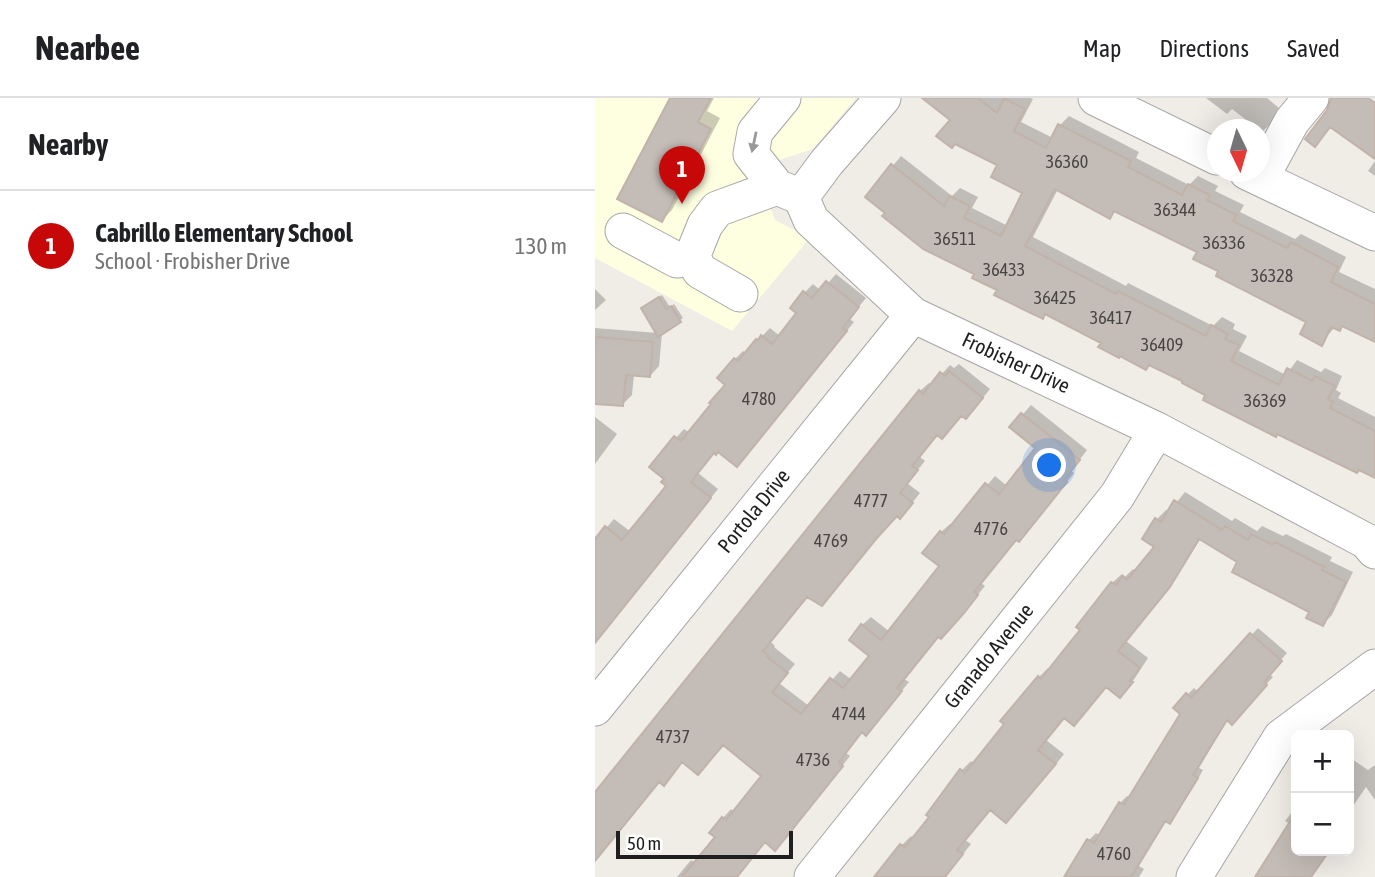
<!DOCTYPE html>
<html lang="en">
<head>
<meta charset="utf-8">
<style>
  :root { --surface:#fff; --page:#f2f2f2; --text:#202124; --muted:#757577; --line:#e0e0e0; --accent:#c70809 }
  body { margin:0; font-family:"Asap Condensed",sans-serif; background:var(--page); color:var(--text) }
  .controls { position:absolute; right:21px; bottom:21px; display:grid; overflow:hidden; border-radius:10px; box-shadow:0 7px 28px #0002 }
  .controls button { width:63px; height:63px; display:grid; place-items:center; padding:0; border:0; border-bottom:2px solid var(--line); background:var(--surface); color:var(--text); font:35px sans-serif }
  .compass { position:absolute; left:612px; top:21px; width:63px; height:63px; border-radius:50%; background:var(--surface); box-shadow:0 7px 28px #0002; rotate:175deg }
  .scale { position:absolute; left:21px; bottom:18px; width:177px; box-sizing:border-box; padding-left:7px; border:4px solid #1f1f1f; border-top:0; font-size:19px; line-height:24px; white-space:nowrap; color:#1f1f1f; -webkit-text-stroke:5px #fff; paint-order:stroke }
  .you { position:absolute; left:455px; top:368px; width:24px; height:24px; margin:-18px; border:5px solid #fff; border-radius:50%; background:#1a73e8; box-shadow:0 0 0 10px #1a73e833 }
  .badge { display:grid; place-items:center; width:46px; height:46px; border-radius:50%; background:var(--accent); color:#fff; font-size:23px; font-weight:700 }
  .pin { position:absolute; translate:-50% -58px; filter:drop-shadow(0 2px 4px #0008) }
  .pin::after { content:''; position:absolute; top:37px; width:24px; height:21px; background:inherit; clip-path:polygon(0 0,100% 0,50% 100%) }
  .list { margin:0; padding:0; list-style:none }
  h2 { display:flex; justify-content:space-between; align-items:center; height:91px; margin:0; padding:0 28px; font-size:30px }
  h2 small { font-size:23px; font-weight:400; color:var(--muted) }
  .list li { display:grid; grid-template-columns:46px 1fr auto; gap:21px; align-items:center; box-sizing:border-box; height:112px; padding:0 28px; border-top:2px solid var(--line) }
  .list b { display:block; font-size:26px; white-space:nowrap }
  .list p { margin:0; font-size:23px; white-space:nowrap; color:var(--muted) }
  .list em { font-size:23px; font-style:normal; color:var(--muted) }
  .map { position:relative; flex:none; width:780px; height:779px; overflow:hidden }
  header { display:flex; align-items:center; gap:42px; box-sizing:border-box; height:98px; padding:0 35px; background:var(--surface); border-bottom:2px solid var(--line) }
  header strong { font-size:33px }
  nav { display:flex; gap:38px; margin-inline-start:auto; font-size:24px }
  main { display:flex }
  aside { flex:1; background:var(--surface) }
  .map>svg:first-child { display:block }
  .education { fill:#fefee1 }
  .shadow { fill:#0003 }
  .building { fill:#c4bcb6; stroke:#c1b3a9; stroke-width:2 }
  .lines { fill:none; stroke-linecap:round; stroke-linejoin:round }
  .minor-casing { stroke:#a6a6a6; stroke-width:37 }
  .minor { stroke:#fff; stroke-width:35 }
  .oneway { fill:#9a9a9a }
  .labels { text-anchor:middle; stroke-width:5; stroke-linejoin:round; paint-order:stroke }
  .number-label { font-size:18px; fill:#484645 }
  .street-label { font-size:21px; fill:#1f1f1f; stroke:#fff }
</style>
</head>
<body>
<header>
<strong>Nearbee</strong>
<nav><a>Map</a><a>Directions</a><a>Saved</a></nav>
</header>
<main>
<aside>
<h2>Nearby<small></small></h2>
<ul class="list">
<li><span class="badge">1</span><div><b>Cabrillo Elementary School</b><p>School · Frobisher Drive</p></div><em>130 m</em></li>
</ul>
</aside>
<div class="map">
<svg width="780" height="779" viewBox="0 0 780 779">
  <rect width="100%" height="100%" fill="#f0ece6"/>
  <!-- education -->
  <path class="education" d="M0 0H261L218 51 181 63 168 91 180 122 215 140 137 233 0 160Z"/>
  <!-- shadow -->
  <path class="shadow" d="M77 0H119L112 13 125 20 77 112 67 122Z
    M338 0H435L438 1 426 24 458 40 465 27 474 18 544 54 541 60 594 87 603 78 623 88 620 93 649 107 645 114 700 141 706 136 751 159 744 174 780 191V242L749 226 744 231 740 229 726 245 714 223 626 173 604 154 521 112 515 119 463 91 438 139 531 188 533 185 618 228 627 219 640 226 638 231 652 238 644 253 691 277 702 262 726 274 730 270 747 278 741 292 746 295 743 300 780 319V378L451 215 447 219 272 99 306 58 357 98 365 90 383 99 377 110 413 128 429 94Z
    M611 0H672L684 10 677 24 667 34 637 11 632 16Z
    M780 63V78L773 73Z
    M241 176 271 200 254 221 259 224 150 359 123 352 120 354 103 375 123 391 0 544V443L19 421 36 434 74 387 71 380 56 368 89 331 95 335 132 286 140 261 148 253 151 255 175 230 185 238 203 215 209 195 218 186 226 193Z
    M0 191 11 202 0 212Z
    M67 197 75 209 79 206 88 220 67 235 64 268 55 278 39 276 37 297 28 306 0 304V230L63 235 51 208Z
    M364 266 395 291 379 311 367 316 343 336 325 359 330 363 312 385 325 395 313 410 302 416 213 497 175 543 180 548 179 549 200 566 184 585 214 608 245 573 257 582 276 557 256 541 267 527 276 519 295 534 346 468 330 455 346 434 355 426 358 428 400 378 412 388 443 349 417 329 436 307 492 352 476 373 479 375 432 434 422 441 386 485 390 488 355 531 344 537 309 581 314 584 279 627 268 633 251 655 255 658 189 742H171L141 779H82L96 762 101 765 122 739 128 720 136 711 139 714 169 678 129 645 88 663 77 677 64 682 0 762V697L325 293 334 285 337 287 355 267 359 270Z
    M0 319 22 336 0 366Z
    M590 394 637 423 640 420 662 433 667 428 688 438 691 436 737 459 735 463 758 474 737 517 728 526 717 513 606 440 583 477 531 543 553 560 534 589 512 587 479 626 470 618 451 642 469 656 454 675 445 684 396 710 370 742 376 746 350 779H281L307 747 316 738 319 741 366 673 376 663 379 666 444 579 453 570 455 572 487 532 517 485 527 476 530 479 538 471 542 474 562 448V421L571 412 574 414Z
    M663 530 692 555 674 576 678 579 643 618 633 621 604 670 608 672 598 690 581 717 574 724 572 722 544 768 549 771 544 779H471L494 742 501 735 505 738 525 705 532 698 536 700 587 616 592 597 599 590 604 594Z
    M754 659 773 672 780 667V702L771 689 754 714Z
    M701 709V753H735L726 766 712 779H659L695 726 690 723Z"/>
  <!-- building -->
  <path class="building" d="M75 0H116L103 24 116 31 67 124 22 101Z
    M327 0H383L402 15 409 0 430 11 419 33 451 50 463 26 536 63 533 69 587 97 593 86 615 97 612 102 641 117 638 123 692 150 696 144 743 169 736 184 780 206V244L747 228 745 233 736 229 727 248 705 236 711 224 621 178 623 173 598 161 602 154 519 113 515 121 460 91 430 148 521 196 523 193 611 238 616 227 633 236 630 241 644 247 636 263 684 287 692 270 717 283 720 278 740 288 733 301 738 304 735 310 780 333V380L764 372 762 375 682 336 681 339 608 302 610 297 587 285V283L554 267 551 272 525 258 524 260 503 249 506 245 450 216 448 221 399 197 402 192 377 180 379 176 328 151 287 118 290 115 270 99 296 66 349 108 355 98 375 108 369 120 406 138 427 95 396 79 402 67 360 46 357 50 341 38 355 22Z
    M736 0H773L780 5V61L735 29 720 49 710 41 732 12Z
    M231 183 264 209 248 230 252 233 142 369 123 354 121 357 119 355 96 384 116 400 0 545V441L10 428 27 442 71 388 66 384 69 381 54 369 79 338 86 343 116 306 114 305 130 287 122 280 139 260 143 263 161 241 163 242 166 237 177 246 201 215 195 210 208 193 217 200Z
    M64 199 71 211 76 208 86 224 63 239 46 210Z
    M0 239 58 244 55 279 31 277 28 308 0 306Z
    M354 273 388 300 371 321 366 318 347 341 342 337 317 368 323 372 305 395 318 405 305 421 302 418 281 441 227 508 212 499 168 553 173 557 172 559 193 575 177 594 206 616 235 580 248 590 274 558 254 542 266 526 286 542 344 468 327 455 345 433 349 436 390 385 404 396 440 350 414 329 426 315 485 362 469 382 472 384 424 444 421 442 379 494 383 497 369 515 346 541 343 539 302 590 307 593 271 638 267 634 244 664 248 668 180 753 170 744 142 779H87L120 739 114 735 127 719 131 722 166 678 128 647 103 677 87 664 69 688 64 684 0 763V694L324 292 328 296 345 274 350 278Z
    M579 402 627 432 630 428 653 442 656 436 678 447 680 444 729 469 727 472 751 484 728 528 711 520 714 514 637 474 642 464 604 441 575 489 523 553 545 570 535 583 538 584 525 600 511 589 479 628 469 620 443 652 461 666 411 725 395 712 362 752 368 756 350 779H279L305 746 310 749 334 719 331 717 365 671 370 675 409 626 405 623 443 578 446 581 464 558 485 532 481 529 516 484 521 487 528 478 532 482 559 449 547 441 560 420 566 424Z
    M655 535 687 563 669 584 672 587 637 627 632 622 598 677 603 680 591 699 575 726 570 723 536 779H469L492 741 499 745 524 704 529 707 585 616 578 610 591 595 596 600Z
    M701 714V753H734L716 779H660Z"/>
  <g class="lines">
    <defs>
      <path id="minor" d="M188 0 160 34 156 56 182 89 201 97
        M288 0 232 64 206 99 216 122 318 217 562 332 771 443 780 453
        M501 0 622 59
        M652 74 780 135
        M666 80 697 23 716 0
        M28 133 82 162 97 159
        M145 196 105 173 97 159 110 127 122 111 182 89
        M0 610 318 217
        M217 779 522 398 562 332
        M599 779 686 639 780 569"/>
    </defs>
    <!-- minor casing -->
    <use href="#minor" class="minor-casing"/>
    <!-- minor -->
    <use href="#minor" class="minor"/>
  </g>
  <!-- one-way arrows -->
  <defs><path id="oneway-solid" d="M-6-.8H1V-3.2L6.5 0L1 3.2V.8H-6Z" transform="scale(1.75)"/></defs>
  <use class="oneway" href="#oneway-solid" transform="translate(159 44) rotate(102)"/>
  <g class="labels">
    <!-- number labels -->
    <g class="number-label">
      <text x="472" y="70">36360</text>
      <text x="580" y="118">36344</text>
      <text x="360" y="147">36511</text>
      <text x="629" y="151">36336</text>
      <text x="409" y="178">36433</text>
      <text x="677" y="184">36328</text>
      <text x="460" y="206">36425</text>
      <text x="516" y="226">36417</text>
      <text x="567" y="253">36409</text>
      <text x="164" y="307">4780</text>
      <text x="670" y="309">36369</text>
      <text x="276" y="409">4777</text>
      <text x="396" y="437">4776</text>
      <text x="236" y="449">4769</text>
      <text x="254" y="622">4744</text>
      <text x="78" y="645">4737</text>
      <text x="218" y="668">4736</text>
      <text x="519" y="762">4760</text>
    </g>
    <!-- street labels -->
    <g class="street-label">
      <text transform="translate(421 265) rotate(25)" y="7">Frobisher Drive</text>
      <text transform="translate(159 413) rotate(-51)" y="7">Portola Drive</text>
      <text transform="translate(394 558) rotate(-51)" y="7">Granado Avenue</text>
    </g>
  </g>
</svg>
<div class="controls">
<button>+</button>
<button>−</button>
</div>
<svg class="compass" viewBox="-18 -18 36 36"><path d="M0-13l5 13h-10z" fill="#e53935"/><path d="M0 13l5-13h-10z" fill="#757577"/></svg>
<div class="scale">50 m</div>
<div class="you"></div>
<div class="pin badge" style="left:87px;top:106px">1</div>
</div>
</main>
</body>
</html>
